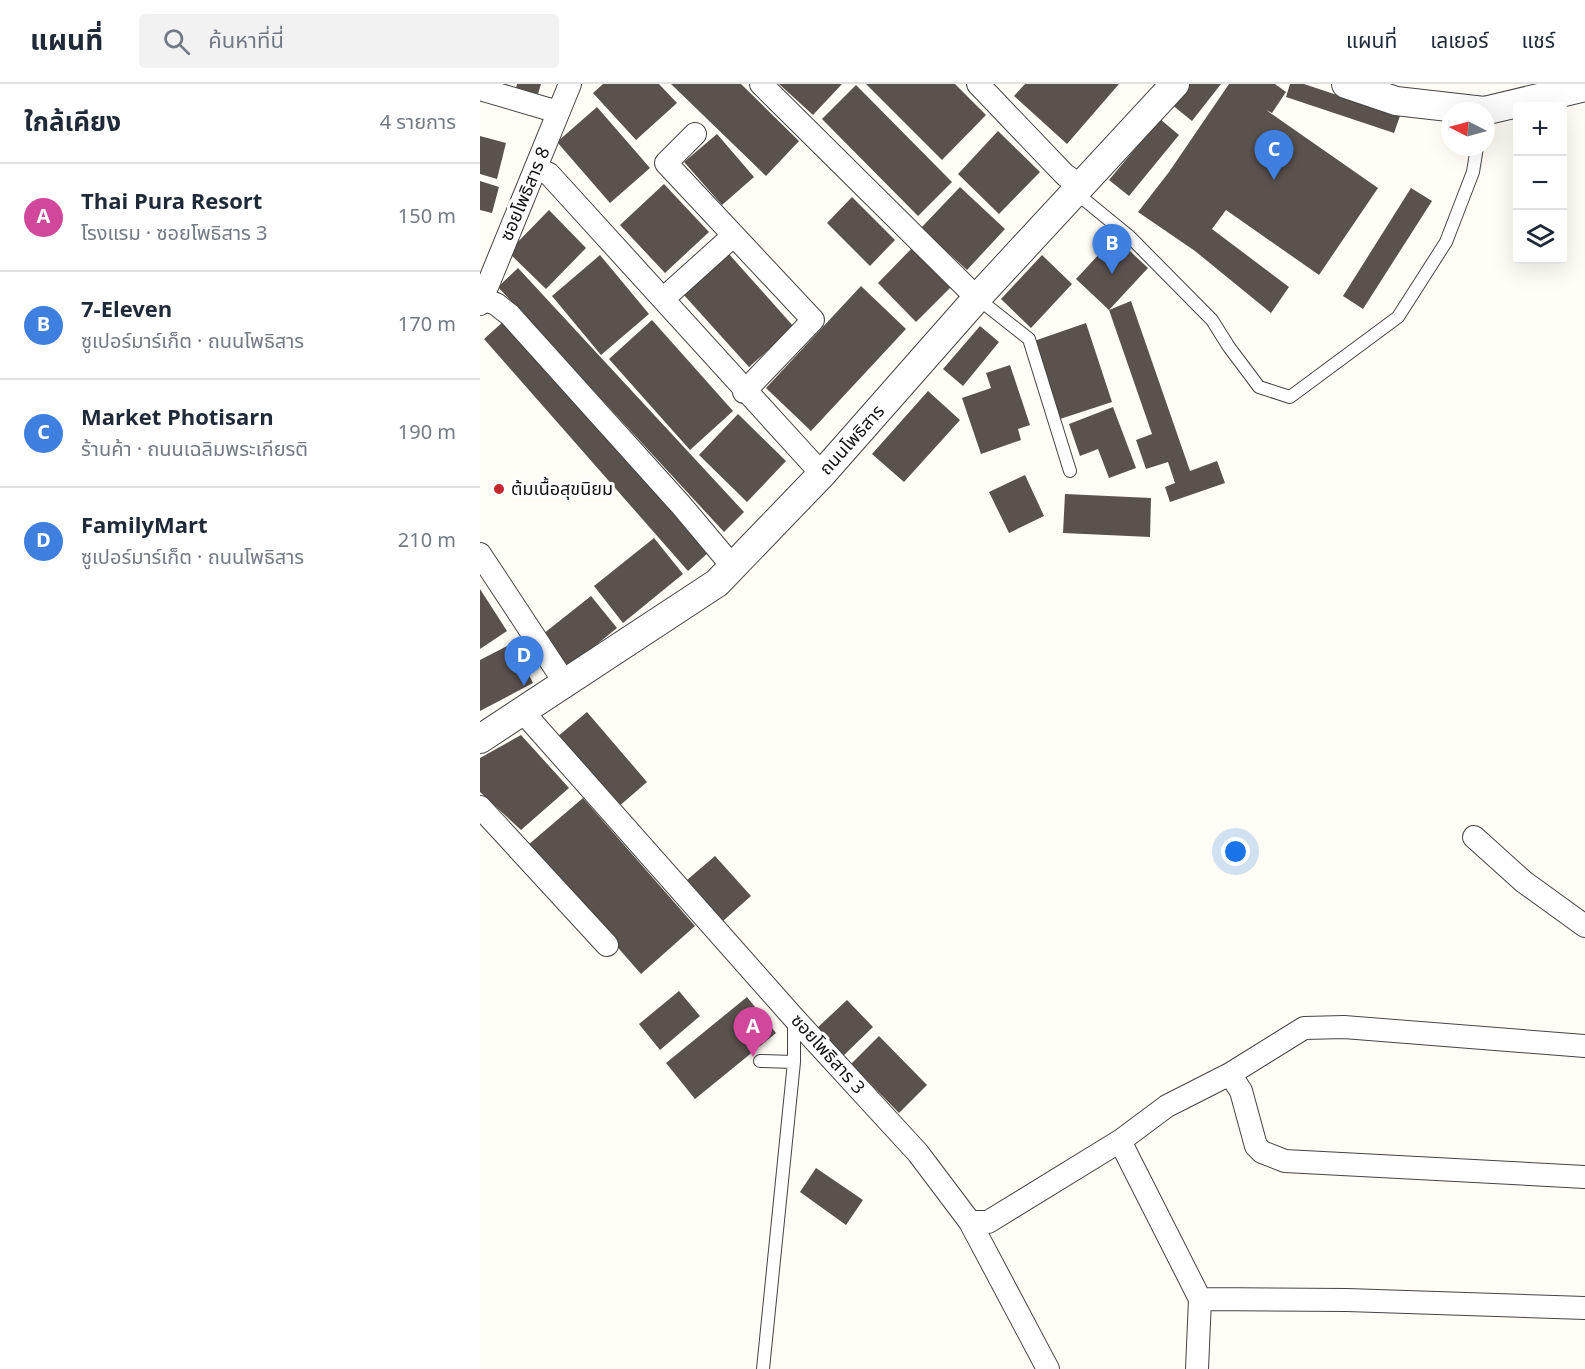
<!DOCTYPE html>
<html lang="th">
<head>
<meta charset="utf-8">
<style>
  :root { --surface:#fff; --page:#f2f2f3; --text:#1f2937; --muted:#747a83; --line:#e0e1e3; --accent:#c4262e }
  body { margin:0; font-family:Georgia,"Noto Sans Thai",serif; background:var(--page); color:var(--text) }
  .controls { position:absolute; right:18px; top:18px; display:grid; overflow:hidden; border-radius:6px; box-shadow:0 6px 24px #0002 }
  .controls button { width:54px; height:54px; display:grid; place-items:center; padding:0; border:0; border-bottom:2px solid var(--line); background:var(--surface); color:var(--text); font:30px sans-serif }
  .compass { position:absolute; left:961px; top:18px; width:54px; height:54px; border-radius:50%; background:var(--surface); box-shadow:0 6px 24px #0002; rotate:276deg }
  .you { position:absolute; left:756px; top:768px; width:21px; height:21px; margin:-15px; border:4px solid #fff; border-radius:50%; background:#1a73e8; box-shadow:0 0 0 9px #1a73e833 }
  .badge { display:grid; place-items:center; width:39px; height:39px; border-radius:50%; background:var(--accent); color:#fff; font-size:20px; font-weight:700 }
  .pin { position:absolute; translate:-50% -50px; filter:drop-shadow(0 2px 3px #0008) }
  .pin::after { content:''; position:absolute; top:32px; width:21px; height:18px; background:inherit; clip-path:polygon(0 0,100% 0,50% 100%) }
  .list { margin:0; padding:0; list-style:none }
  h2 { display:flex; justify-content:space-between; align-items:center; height:78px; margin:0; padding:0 24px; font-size:26px }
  h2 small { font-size:20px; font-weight:400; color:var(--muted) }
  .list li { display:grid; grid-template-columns:39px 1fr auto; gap:18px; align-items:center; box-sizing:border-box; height:108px; padding:0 24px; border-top:2px solid var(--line) }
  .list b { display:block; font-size:22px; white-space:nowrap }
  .list p { margin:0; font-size:20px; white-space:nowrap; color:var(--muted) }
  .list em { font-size:20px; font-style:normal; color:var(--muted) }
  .icon { flex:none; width:33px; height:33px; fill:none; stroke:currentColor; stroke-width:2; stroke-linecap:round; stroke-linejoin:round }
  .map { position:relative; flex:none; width:1105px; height:1285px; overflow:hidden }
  header { display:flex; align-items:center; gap:36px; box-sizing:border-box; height:84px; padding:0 30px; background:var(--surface); border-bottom:2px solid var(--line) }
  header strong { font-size:28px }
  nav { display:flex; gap:33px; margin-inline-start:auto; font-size:21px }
  .search { width:420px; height:54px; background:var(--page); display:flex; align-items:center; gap:15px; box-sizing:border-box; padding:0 21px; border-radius:6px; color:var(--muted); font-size:22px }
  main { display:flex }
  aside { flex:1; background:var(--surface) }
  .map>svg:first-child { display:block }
  .building { fill:#5a524d }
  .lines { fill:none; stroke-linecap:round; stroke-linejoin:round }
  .service-casing { stroke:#444; stroke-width:14 }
  .minor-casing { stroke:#444; stroke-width:24 }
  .tertiary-casing { stroke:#444; stroke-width:30 }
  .service { stroke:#fff; stroke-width:12 }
  .minor { stroke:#fff; stroke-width:22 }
  .tertiary { stroke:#fff; stroke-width:28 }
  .poi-dot { fill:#c4262e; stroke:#fff; stroke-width:2 }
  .labels { text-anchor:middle; stroke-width:6; stroke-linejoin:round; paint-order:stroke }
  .street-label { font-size:18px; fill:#111; stroke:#fff }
  .poi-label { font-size:18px; fill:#111; stroke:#fff; text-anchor:start }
</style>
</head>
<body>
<header>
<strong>แผนที่</strong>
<div class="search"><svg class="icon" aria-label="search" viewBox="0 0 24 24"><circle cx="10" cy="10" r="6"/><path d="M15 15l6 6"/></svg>ค้นหาที่นี่</div>
<nav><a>แผนที่</a><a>เลเยอร์</a><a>แชร์</a></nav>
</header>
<main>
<aside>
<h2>ใกล้เคียง<small>4 รายการ</small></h2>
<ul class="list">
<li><span class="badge" style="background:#d1479c">A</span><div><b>Thai Pura Resort</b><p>โรงแรม · ซอยโพธิสาร 3</p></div><em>150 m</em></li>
<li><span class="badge" style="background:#3f7fe0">B</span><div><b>7-Eleven</b><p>ซูเปอร์มาร์เก็ต · ถนนโพธิสาร</p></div><em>170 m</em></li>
<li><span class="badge" style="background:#3f7fe0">C</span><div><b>Market Photisarn</b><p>ร้านค้า · ถนนเฉลิมพระเกียรติ</p></div><em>190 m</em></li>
<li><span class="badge" style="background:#3f7fe0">D</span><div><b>FamilyMart</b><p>ซูเปอร์มาร์เก็ต · ถนนโพธิสาร</p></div><em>210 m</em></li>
</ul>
</aside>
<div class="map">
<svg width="1105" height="1285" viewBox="0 0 1105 1285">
  <rect width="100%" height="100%" fill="#fffdf5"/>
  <!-- building -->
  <path class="building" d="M37 0H61L58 10 36 4Z
    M123 0H179L197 19 156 56 113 9Z
    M191 0H261L319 57 286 92Z
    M299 0H362L333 31Z
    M386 0H475L506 31 462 76Z
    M545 0H639L587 60 534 12Z
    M708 0H741L712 37 691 20Z
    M749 0H795L806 8 792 29 786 26 898 104 839 191 746 126 732 145 809 203 791 229 715 167 658 128 689 88Z
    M810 0H824L920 32 914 49 806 13Z
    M376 1 472 98 438 132 342 35Z
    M117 23 170 84 130 119 77 58Z
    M680 35 699 51 649 112 629 96Z
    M518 47 560 88 519 130 478 90Z
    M237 50 274 93 242 121 204 78Z
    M0 52 26 59 17 95 0 90Z
    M0 97 19 103 12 129 0 126Z
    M184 100 229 148 185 189 140 141Z
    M480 103 525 145 487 186 441 144Z
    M931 104 952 117 883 225 863 212Z
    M372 113 415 156 390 182 347 139Z
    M69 126 106 164 66 205 28 168Z
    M635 153 668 184 629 226 651 217 710 387 737 377 745 399 690 418 685 403 695 399 688 378 666 385 656 356 672 350 629 226 596 195Z
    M433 163 472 202 436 238 398 199Z
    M248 169 314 243 269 283 203 210Z
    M120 171 169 230 121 271 72 212Z
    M562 171 592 200 551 244 521 215Z
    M38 184 264 428 244 448 18 203Z
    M381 202 426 245 331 347 286 304Z
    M25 236 229 468 208 487 4 255Z
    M172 236 253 327 210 366 129 275Z
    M606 239 632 318 580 335 554 257Z
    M500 242 519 258 483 302 463 285Z
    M530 281 550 341 538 345 541 356 501 370 482 314 511 304 506 289Z
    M448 307 480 336 424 398 392 370Z
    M633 323 656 384 629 394 618 365 600 372 589 340Z
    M258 330 306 377 267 418 219 371Z
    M545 391 564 432 529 449 509 408Z
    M585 410 671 414 670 453 583 449Z
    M174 454 203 490 143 539 114 502Z
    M0 505 27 547 0 565Z
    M111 512 137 544 89 583 63 550Z
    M33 559 53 599 0 627V576Z
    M107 628 167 698 137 724 77 653Z
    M41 651 89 704 41 746 0 708V674Z
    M103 714 215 842 161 890 48 761Z
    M235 772 271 812 243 837 207 796Z
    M199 907 220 932 180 966 159 940Z
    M267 913 296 949 215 1015 186 979Z
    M367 916 393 943 362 973 336 945Z
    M399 952 447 1001 419 1029 371 980Z
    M336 1084 383 1116 366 1141 320 1108Z"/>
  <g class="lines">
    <defs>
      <path id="service" d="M595 108 650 153 732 236 749 263 779 303 810 313 918 233 966 158 993 88 997 63
        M497 214 549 255 590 387
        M280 977 314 978
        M283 1285 314 978V936"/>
      <path id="minor" d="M281 0 497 214
        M498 0 585 91 600 101
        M0 5 78 28
        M215 50 186 79 333 236 264 308
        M57 84 69 90 342 390
        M2 215 16 220 30 231 201 421 253 483
        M183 215 253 152
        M0 220 90 0
        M0 470 85 599
        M43 628 314 934 438 1069 490 1138 568 1285
        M0 723 127 861
        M994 753 1044 798 1105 842
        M750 990 761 1007 776 1062 782 1068 805 1077 1105 1093
        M640 1057 720 1215 867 1216 1105 1224
        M490 1138H508L640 1057 687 1022 750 990 824 944 864 943 1105 962
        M717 1285 720 1215"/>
      <path id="tertiary" d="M866 0 916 17 1004 27 1105 3
        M0 655 237 499 342 390 497 214 695 0"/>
    </defs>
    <!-- service casing -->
    <use href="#service" class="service-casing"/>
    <!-- minor casing -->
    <use href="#minor" class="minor-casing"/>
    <!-- tertiary casing -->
    <use href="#tertiary" class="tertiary-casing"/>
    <!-- service -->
    <use href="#service" class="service"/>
    <!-- minor -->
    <use href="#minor" class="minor"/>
    <!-- tertiary -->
    <use href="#tertiary" class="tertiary"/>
  </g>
  <!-- markers -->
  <circle class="poi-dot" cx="19" cy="405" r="6"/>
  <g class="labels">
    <!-- street labels -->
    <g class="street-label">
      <text transform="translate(45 110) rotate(-67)" y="6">ซอยโพธิสาร 8</text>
      <text transform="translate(372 356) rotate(-48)" y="6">ถนนโพธิสาร</text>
      <text transform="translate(348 970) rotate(48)" y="6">ซอยโพธิสาร 3</text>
    </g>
    <!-- poi labels -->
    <g class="poi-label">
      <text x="31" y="411">ต้มเนื้อสุขนิยม</text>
    </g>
  </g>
</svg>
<div class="controls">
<button>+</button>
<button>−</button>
<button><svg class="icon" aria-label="layers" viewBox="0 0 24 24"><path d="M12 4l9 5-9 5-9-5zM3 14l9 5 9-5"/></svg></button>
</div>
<svg class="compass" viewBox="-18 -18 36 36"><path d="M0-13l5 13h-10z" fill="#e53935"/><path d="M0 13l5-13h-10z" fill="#747a83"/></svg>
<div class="you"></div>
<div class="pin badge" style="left:273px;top:973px;background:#d1479c">A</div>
<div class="pin badge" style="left:632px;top:190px;background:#3f7fe0">B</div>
<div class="pin badge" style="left:794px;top:96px;background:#3f7fe0">C</div>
<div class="pin badge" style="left:44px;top:602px;background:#3f7fe0">D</div>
</div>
</main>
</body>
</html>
